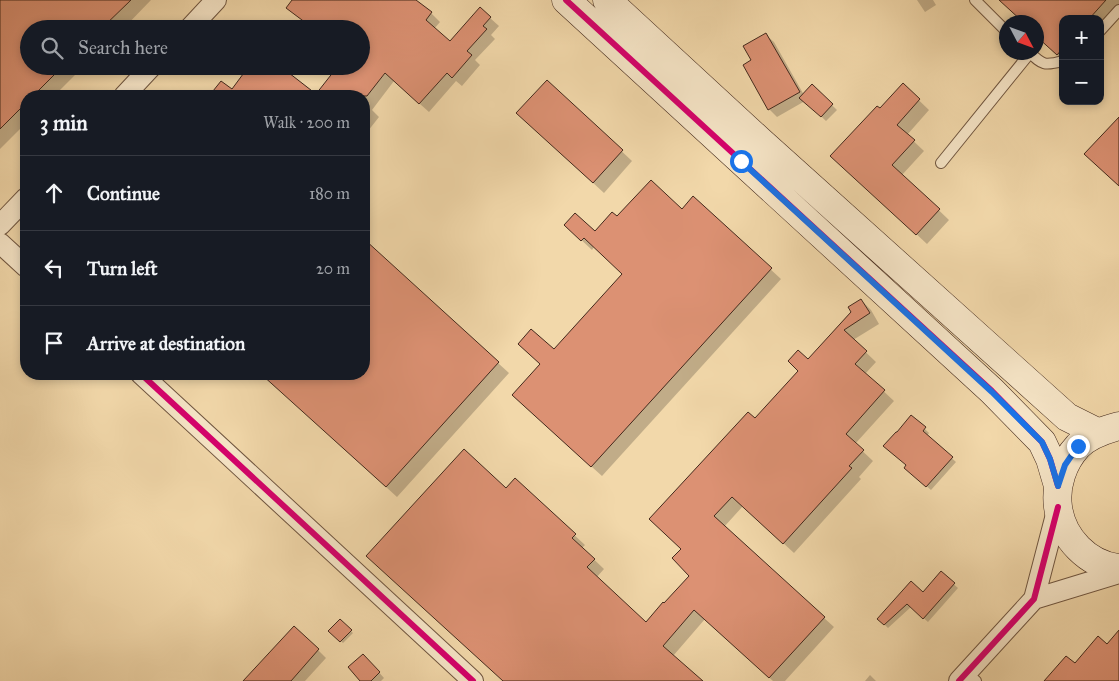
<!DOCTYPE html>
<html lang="en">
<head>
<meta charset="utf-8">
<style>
  :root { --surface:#171b24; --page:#242831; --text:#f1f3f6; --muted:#9ea1a6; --line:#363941 }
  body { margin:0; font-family:"IM FELL Great Primer",serif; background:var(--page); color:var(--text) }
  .controls { position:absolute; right:15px; top:15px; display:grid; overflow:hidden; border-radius:10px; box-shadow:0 2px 8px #0003 }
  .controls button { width:45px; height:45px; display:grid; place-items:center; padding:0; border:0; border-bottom:1px solid var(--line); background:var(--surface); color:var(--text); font:25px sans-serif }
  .compass { position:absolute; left:999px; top:15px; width:45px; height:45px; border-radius:50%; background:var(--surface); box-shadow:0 2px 8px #0003; rotate:131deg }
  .stop { position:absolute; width:15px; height:15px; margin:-11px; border:4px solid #1a73e8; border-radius:50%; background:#fff }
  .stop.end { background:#1a73e8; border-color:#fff; box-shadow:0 1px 5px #0008 }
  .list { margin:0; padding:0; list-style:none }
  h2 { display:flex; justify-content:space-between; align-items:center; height:65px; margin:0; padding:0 20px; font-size:21px }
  h2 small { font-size:16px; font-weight:400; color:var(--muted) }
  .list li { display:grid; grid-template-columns:32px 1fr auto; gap:15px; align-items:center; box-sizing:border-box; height:75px; padding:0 20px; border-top:1px solid var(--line) }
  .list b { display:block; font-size:19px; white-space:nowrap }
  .list em { font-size:16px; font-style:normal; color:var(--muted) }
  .icon { flex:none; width:28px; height:28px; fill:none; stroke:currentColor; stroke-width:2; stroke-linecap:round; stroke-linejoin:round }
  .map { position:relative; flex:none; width:1119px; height:681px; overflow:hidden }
  .search { position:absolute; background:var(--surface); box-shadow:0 2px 8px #0003; left:20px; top:20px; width:350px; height:55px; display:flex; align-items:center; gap:12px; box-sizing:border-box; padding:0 18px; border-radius:28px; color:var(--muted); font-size:19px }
  .panel { position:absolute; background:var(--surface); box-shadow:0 2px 8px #0003; left:20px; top:90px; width:350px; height:290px; border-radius:20px }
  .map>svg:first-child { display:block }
  .shadow { fill:#0003 }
  .building { fill:#dc9173; stroke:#442a1d }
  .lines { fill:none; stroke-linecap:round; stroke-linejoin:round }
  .lane-casing { stroke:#705640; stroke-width:12 }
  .street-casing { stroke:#705640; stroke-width:22 }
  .secondary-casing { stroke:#442a1d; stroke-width:29 }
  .lane { stroke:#f7e6c8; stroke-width:10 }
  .street { stroke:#f7e6c8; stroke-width:20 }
  .secondary { stroke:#f7e6c8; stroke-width:28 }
  .cycleway-casing { stroke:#f7e6c8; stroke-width:9 }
  .cycleway { stroke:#d6006c; stroke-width:6 }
  .route { stroke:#1a73e8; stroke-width:6 }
</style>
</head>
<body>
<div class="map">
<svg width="1119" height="681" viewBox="0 0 1119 681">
  <rect width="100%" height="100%" fill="#f2d8aa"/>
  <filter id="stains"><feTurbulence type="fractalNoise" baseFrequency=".004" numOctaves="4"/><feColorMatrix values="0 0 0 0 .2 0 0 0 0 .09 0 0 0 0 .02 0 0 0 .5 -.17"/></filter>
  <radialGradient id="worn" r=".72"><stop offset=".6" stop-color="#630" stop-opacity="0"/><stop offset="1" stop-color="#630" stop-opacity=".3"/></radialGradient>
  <!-- shadow -->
  <path class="shadow" d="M0 0H151L123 29H29V66H84L54 96H26V123L0 149Z
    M294 0H414L431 13 440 22 434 29 450 43 480 9 499 26 491 35 495 39 475 60 480 65 462 86 456 81 429 112 394 81 372 110 379 117 364 136V96H210L221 82 232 91 278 66 317 96 339 66H361V29H313L297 16 288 8Z
    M917 0H933L936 5 925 12Z
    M1000 0H1119V7L1100 28V19H1063V60L1036 35V22H1024Z
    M766 35 774 42 804 95 812 86 837 110 826 121 805 101 777 117 769 109 745 65 752 61Z
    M547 81 632 161 604 193 528 123Z
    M903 85 929 110 907 135 924 151 902 175 949 220 927 244 842 165 880 110Z
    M693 198 781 279 602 476 523 405 541 365 624 275 594 247 592 250 575 234 595 232 617 218 682 211Z
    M364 241 509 373 397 497 262 374H364Z
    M861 300 871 310 879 324 853 340 876 362 865 374 894 401 855 444 873 461 859 477 861 479 794 553 743 506 724 527 834 627 785 681H773L705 619 673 656 701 681H504L506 490 515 480 585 545 582 548 604 569 596 578 646 623 690 576 683 549 755 420Z
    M912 417 929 433 927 436 956 462 931 490 910 472Z
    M941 573 958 588 928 622 911 607 888 628 879 619 923 594Z
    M340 620 353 633 343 643 330 631Z
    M318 650 326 658 305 681H248Z
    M368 660 384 678 381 681H362Z
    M870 675 876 681H865Z"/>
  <!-- building -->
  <path class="building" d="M0 0H131L101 29H29V66H63L33 96H26V103L0 129Z
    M292 0H416L432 12 426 20 450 41 480 7 491 17 483 26 487 29 467 51 472 55 452 78 447 73 419 104 385 73 367 96H209L221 81 232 89 249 66H280L316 94 338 66H361V29H314L286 8Z
    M999 0H1106L1089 19H1063V48L1057 55 1036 36V22H1023Z
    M766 33 800 92 768 110 743 65 751 60 743 46Z
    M547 80 623 150 593 183 516 113Z
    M903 83 920 99 897 125 915 140 892 165 940 209 916 235 830 156 877 106 880 108Z
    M812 84 833 104 821 117 799 98Z
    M1119 117V186L1084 154Z
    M651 180 682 209 693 196 772 268 591 467 512 395 540 364 518 344 531 329 554 349 622 274 584 238 581 241 564 225 575 213 595 231 612 212 617 216Z
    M364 239 499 362 386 487 261 374H364Z
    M861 299 870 313 844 330 867 351 855 364 885 390 846 434 864 450 849 466 852 468 783 544 732 497 714 516 825 617 769 678 694 610 663 646 703 681H503L366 556 464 449 506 488 515 478 576 534 572 538 595 559 587 567 646 622 663 602 664 603 689 576 672 558 681 549 649 519 748 412 755 418 798 371 788 361 798 350 808 359 851 312 848 307Z
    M911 415 926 427 923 431 953 457 926 487 904 468 906 465 883 446 896 432H897Z
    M941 571 955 583 923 619 907 604 884 625 877 619 911 581 923 592Z
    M340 619 352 630 340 642 328 631Z
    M294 626 319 649 291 681H243Z
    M1119 630V681H1044L1066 656 1075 663 1098 636 1107 644Z
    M363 654 380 672 371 681H360L348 667Z"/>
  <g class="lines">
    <defs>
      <path id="lane" d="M975 0 1006 31
        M1100 31 1119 10
        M1029 52C1043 65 1044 66 1063 61
        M941 163 1030 53
        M966 673 976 681"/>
      <path id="street" d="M189 29 216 0
        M124 96 152 66
        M0 225 26 198
        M0 243 26 267
        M141 374 473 681
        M1034 599 1119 573
        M959 681 1034 599 1058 507"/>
      <path id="secondary" d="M566 0 992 391 1042 442 1050 459 1058 486
        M607 0 760 141 1067 417 1097 432
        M1119 426C1104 430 1089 435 1078 446 1063 462 1055 486 1058 507 1062 538 1088 565 1119 568"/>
    </defs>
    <!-- lane casing -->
    <use href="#lane" class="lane-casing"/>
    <!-- street casing -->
    <use href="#street" class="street-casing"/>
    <!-- secondary casing -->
    <use href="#secondary" class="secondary-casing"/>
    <!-- lane -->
    <use href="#lane" class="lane"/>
    <!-- street -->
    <use href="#street" class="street"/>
    <!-- secondary -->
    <use href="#secondary" class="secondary"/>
    <defs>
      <path id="cycleway" d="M566 0 992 391 1042 442 1050 459 1058 486
        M141 374 473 681
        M959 681 1034 599 1058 507"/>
    </defs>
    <!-- cycleway casing -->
    <use href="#cycleway" class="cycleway-casing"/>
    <!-- cycleway -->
    <use href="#cycleway" class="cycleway"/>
  </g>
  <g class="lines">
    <!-- route -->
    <path class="route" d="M741 161 992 392 1042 442 1050 459 1058 486 1065 465 1078 446"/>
  </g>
  <rect width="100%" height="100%" filter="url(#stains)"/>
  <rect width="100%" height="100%" fill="url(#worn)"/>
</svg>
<div class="controls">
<button>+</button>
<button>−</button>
</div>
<svg class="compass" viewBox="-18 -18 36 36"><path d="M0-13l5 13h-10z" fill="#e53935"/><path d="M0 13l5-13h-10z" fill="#9ea1a6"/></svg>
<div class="stop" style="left:741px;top:161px"></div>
<div class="stop end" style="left:1078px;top:446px"></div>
<div class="search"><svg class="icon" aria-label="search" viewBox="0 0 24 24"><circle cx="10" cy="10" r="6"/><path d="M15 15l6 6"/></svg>Search here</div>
<section class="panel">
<h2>3 min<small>Walk · 200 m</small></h2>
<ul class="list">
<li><svg class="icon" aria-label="ahead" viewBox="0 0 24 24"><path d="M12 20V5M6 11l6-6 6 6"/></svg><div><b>Continue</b></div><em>180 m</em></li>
<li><svg class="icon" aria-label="left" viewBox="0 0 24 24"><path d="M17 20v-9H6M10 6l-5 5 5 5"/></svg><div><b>Turn left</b></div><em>20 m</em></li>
<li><svg class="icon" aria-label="arrive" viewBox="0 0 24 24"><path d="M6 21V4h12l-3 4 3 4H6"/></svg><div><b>Arrive at destination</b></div></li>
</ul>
</section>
</div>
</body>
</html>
